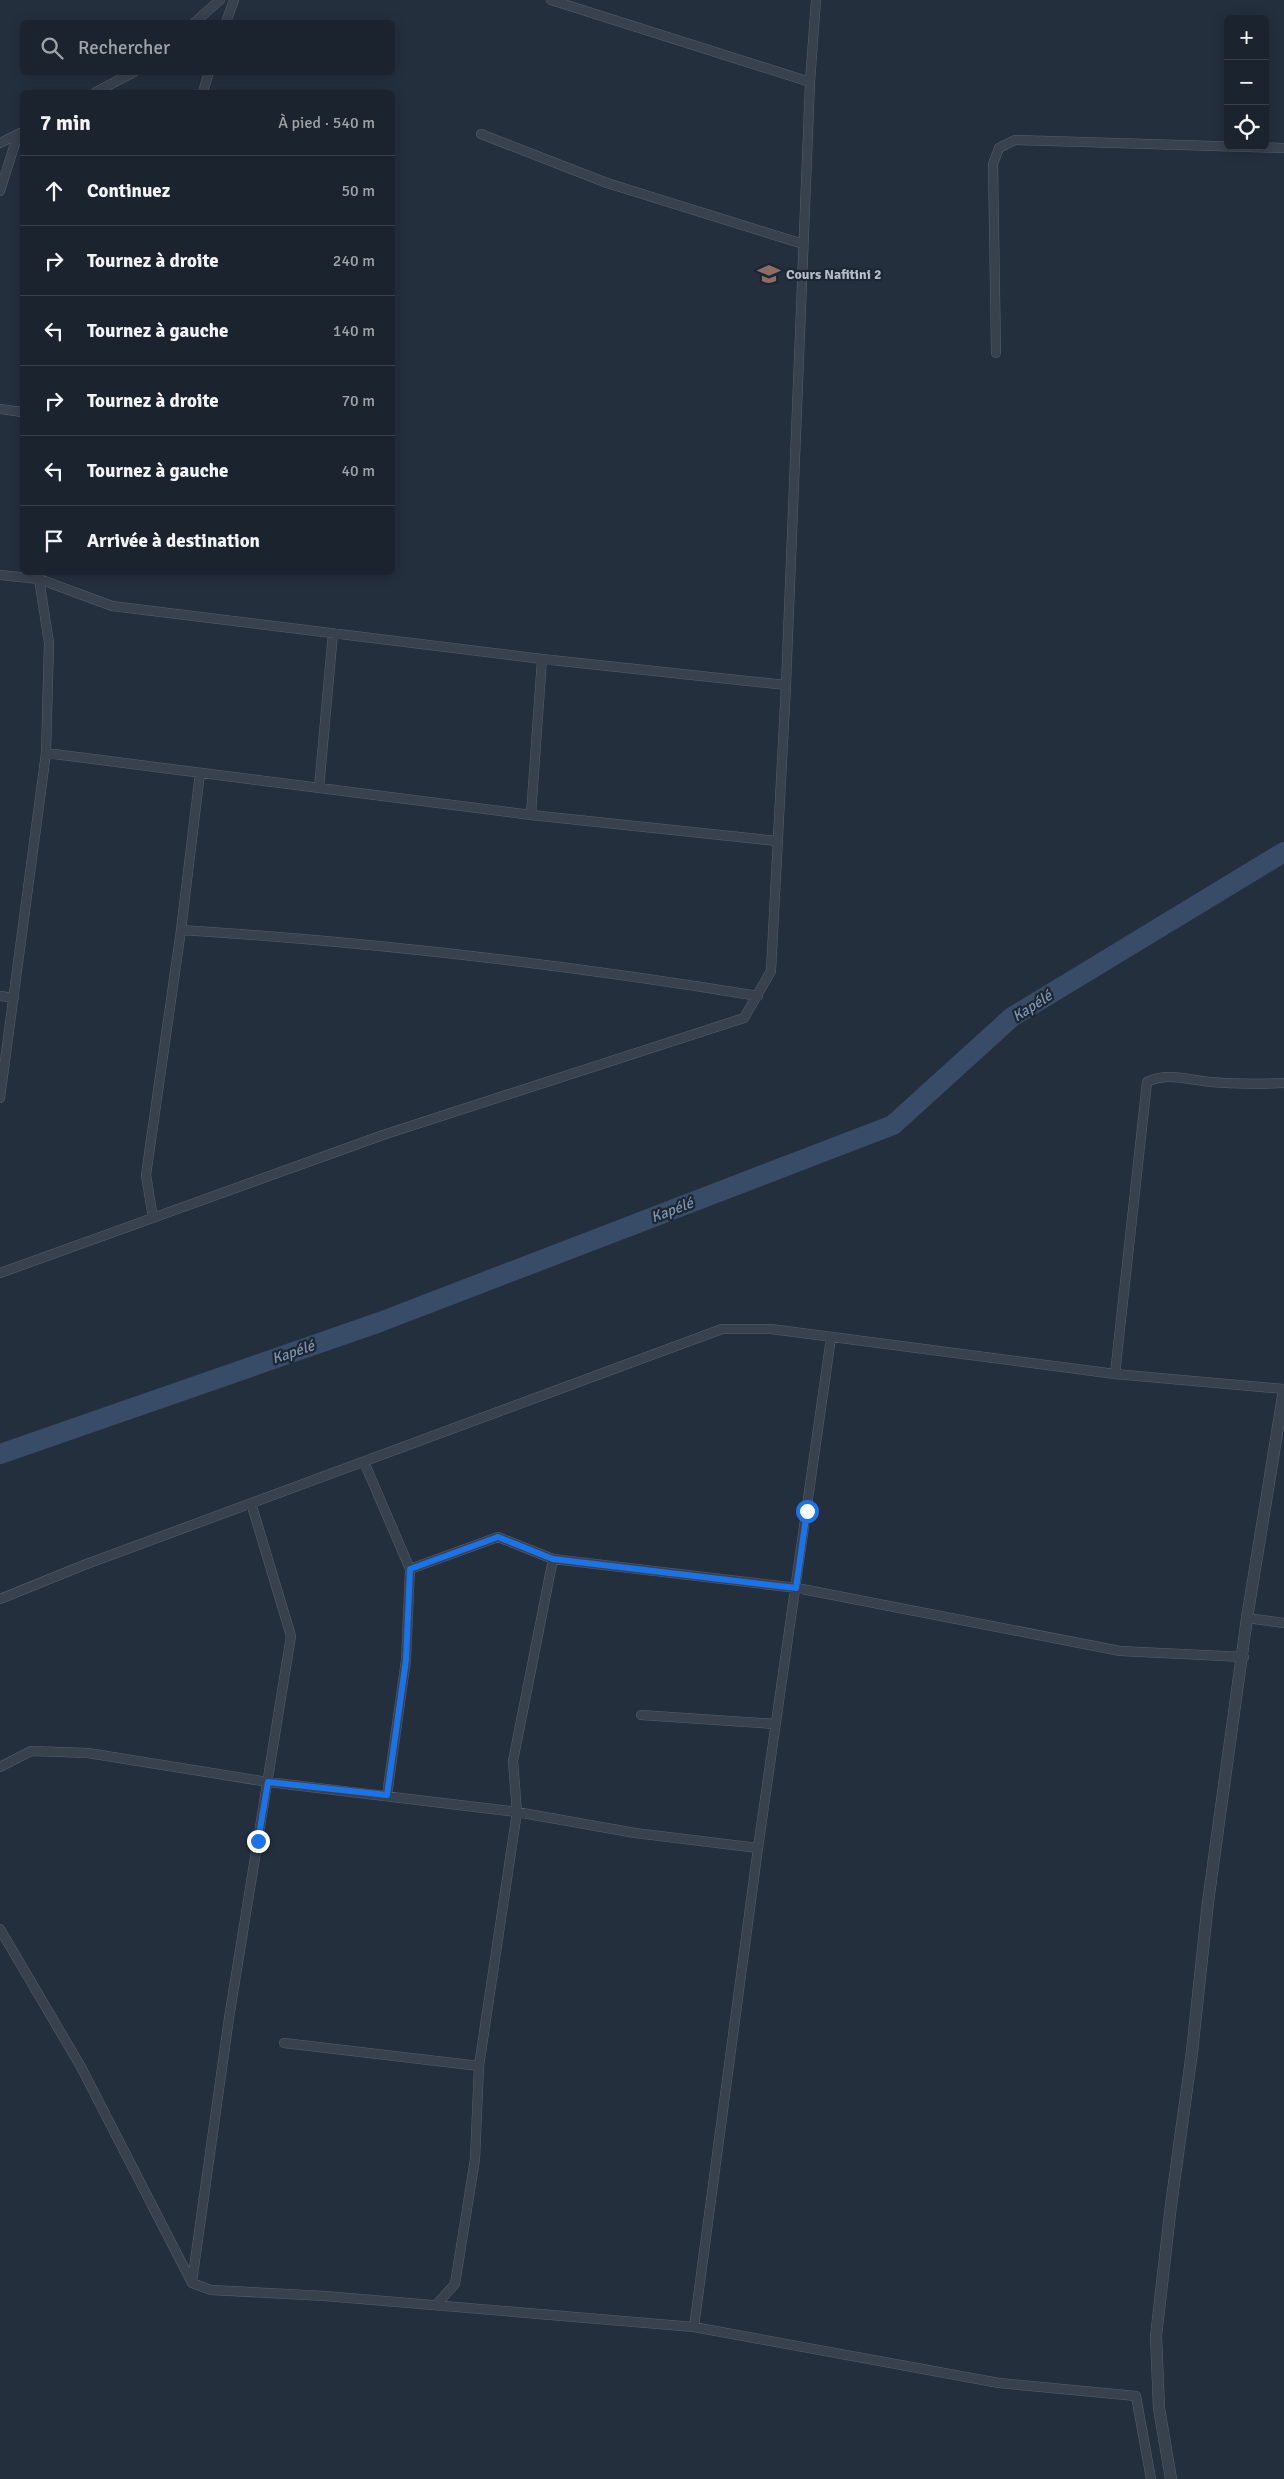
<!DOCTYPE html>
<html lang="fr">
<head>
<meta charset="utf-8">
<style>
  :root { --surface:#1b232e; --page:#242b36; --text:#f1f3f6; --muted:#a0a4aa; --line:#39404a }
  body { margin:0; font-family:Signika,sans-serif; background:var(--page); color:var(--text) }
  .controls { position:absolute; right:15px; top:15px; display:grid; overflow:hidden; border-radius:8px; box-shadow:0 2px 12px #0003 }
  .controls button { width:45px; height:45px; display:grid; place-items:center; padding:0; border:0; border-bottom:1px solid var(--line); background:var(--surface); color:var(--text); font:25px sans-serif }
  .stop { position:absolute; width:15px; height:15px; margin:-11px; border:4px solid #1a73e8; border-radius:50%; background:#fff }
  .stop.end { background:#1a73e8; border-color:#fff; box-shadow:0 1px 5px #0008 }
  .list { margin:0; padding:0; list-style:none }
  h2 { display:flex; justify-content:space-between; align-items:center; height:65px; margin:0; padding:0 20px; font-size:21px }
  h2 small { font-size:16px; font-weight:400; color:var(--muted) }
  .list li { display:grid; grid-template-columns:32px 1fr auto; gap:15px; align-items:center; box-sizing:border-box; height:70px; padding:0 20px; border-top:1px solid var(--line) }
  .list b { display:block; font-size:19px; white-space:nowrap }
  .list em { font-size:16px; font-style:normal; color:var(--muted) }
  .icon { flex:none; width:28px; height:28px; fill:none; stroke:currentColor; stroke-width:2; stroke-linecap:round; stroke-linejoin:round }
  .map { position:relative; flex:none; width:1284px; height:2479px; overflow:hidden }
  .search { position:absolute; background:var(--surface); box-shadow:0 2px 12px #0003; left:20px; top:20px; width:375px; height:55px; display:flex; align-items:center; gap:12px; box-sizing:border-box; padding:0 18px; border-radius:8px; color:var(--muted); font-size:19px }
  .panel { position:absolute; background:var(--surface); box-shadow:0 2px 12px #0003; left:20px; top:90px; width:375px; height:485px; border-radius:8px }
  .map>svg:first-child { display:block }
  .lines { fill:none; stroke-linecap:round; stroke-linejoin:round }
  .river { stroke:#394c67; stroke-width:20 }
  .minor-casing { stroke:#565f6c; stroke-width:10 }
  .tertiary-casing { stroke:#565f6c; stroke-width:12 }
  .minor { stroke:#38414e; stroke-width:9 }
  .tertiary { stroke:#38414e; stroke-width:11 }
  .route { stroke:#1a73e8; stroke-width:6 }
  .labels { text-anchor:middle; stroke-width:4.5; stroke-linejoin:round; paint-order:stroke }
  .poi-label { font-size:14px; font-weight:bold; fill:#b4bcc9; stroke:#1d2633; text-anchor:start }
  .water-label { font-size:15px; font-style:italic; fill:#7c92b1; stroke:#1d2633 }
</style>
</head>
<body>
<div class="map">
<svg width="1284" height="2479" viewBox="0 0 1284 2479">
  <rect width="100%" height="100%" fill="#242f3e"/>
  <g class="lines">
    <!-- river -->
    <path class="river" d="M0 1454 380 1322 893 1125 1012 1017 1284 852"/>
    <defs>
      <path id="minor" d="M551 0 810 82
        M195 22 220 0
        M226 22 234 0
        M96 92 134 72
        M203 92 209 72
        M481 134 607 183 803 244
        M0 143 20 133
        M0 191 18 134
        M996 353 993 164 999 148 1015 140 1284 148
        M0 409 22 412
        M0 575 39 579 112 606 542 659 786 685
        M46 753 531 815 777 841
        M319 788 333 633
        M531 815 542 659
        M181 930C374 942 568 965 758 996
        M0 996 14 998
        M0 1098 46 753 49 643 39 579 41 572
        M153 1218 146 1175 181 930 200 773
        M0 1273 383 1135 744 1018 771 971 786 685 810 82 816 0
        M1115 1374 1147 1082C1168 1072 1188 1080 1211 1082 1235 1084 1260 1084 1284 1083
        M364 1462 410 1569 406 1660 387 1795
        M410 1569 498 1537 553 1559 797 1588 1120 1651 1244 1657
        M0 1599 84 1565 722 1329H771L1115 1374 1284 1389
        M1247 1618 1284 1623
        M641 1715 775 1724
        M0 1767 31 1751 88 1753 268 1782 517 1812 635 1833 758 1848
        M0 1929 81 2067 192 2283 211 2290 325 2296 694 2327 999 2383 1136 2396 1151 2479
        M284 2043 479 2066
        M192 2282 229 2018 291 1636 251 1503
        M436 2305 455 2284 475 2159 479 2066 517 1812 513 1761 553 1559
        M694 2327 758 1848 831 1338"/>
      <path id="tertiary" d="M1171 2479 1159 2408 1156 2336 1171 2205 1192 2052 1208 1902 1247 1618 1284 1390"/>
    </defs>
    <!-- minor casing -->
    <use href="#minor" class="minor-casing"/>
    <!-- tertiary casing -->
    <use href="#tertiary" class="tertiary-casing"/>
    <!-- minor -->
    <use href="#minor" class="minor"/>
    <!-- tertiary -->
    <use href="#tertiary" class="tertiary"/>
  </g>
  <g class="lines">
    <!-- route -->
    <path class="route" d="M258 1841 268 1782 387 1795 406 1660 410 1569 498 1537 553 1559 796 1588 807 1511"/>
  </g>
  <!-- icons -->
  <defs>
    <symbol id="school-bare" viewBox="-9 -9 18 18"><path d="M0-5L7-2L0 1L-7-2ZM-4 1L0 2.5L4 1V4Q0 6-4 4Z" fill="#8d6e63" stroke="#1d2633" stroke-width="2.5" paint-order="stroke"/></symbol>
  </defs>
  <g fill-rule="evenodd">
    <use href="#school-bare" x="753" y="258" width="32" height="32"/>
  </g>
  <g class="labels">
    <!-- poi labels -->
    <g class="poi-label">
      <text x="786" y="279">Cours Nafitini 2</text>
    </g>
    <!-- water labels -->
    <g class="water-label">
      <text transform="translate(1032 1006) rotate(-33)" y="5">Kapélé</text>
      <text transform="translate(672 1210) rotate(-21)" y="5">Kapélé</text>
      <text transform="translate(293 1352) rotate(-19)" y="5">Kapélé</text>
    </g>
  </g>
</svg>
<div class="controls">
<button>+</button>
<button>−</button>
<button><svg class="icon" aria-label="locate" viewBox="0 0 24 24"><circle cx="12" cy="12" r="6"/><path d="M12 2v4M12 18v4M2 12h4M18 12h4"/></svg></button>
</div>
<div class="stop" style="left:807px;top:1511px"></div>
<div class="stop end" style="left:258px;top:1841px"></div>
<div class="search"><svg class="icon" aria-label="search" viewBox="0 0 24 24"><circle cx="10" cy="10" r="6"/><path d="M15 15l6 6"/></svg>Rechercher</div>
<section class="panel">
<h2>7 min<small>À pied · 540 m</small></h2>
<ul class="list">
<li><svg class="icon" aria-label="ahead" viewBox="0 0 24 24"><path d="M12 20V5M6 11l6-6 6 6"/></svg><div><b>Continuez</b></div><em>50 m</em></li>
<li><svg class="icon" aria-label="right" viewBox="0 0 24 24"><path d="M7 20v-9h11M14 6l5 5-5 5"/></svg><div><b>Tournez à droite</b></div><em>240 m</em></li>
<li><svg class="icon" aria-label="left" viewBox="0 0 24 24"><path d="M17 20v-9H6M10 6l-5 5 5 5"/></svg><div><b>Tournez à gauche</b></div><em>140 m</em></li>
<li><svg class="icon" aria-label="right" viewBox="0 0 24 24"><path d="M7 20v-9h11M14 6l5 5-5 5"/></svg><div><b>Tournez à droite</b></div><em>70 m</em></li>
<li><svg class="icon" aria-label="left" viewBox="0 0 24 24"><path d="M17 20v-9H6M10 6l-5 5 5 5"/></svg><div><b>Tournez à gauche</b></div><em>40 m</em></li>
<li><svg class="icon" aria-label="arrive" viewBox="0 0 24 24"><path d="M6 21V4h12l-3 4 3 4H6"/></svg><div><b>Arrivée à destination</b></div></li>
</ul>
</section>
</div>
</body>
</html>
